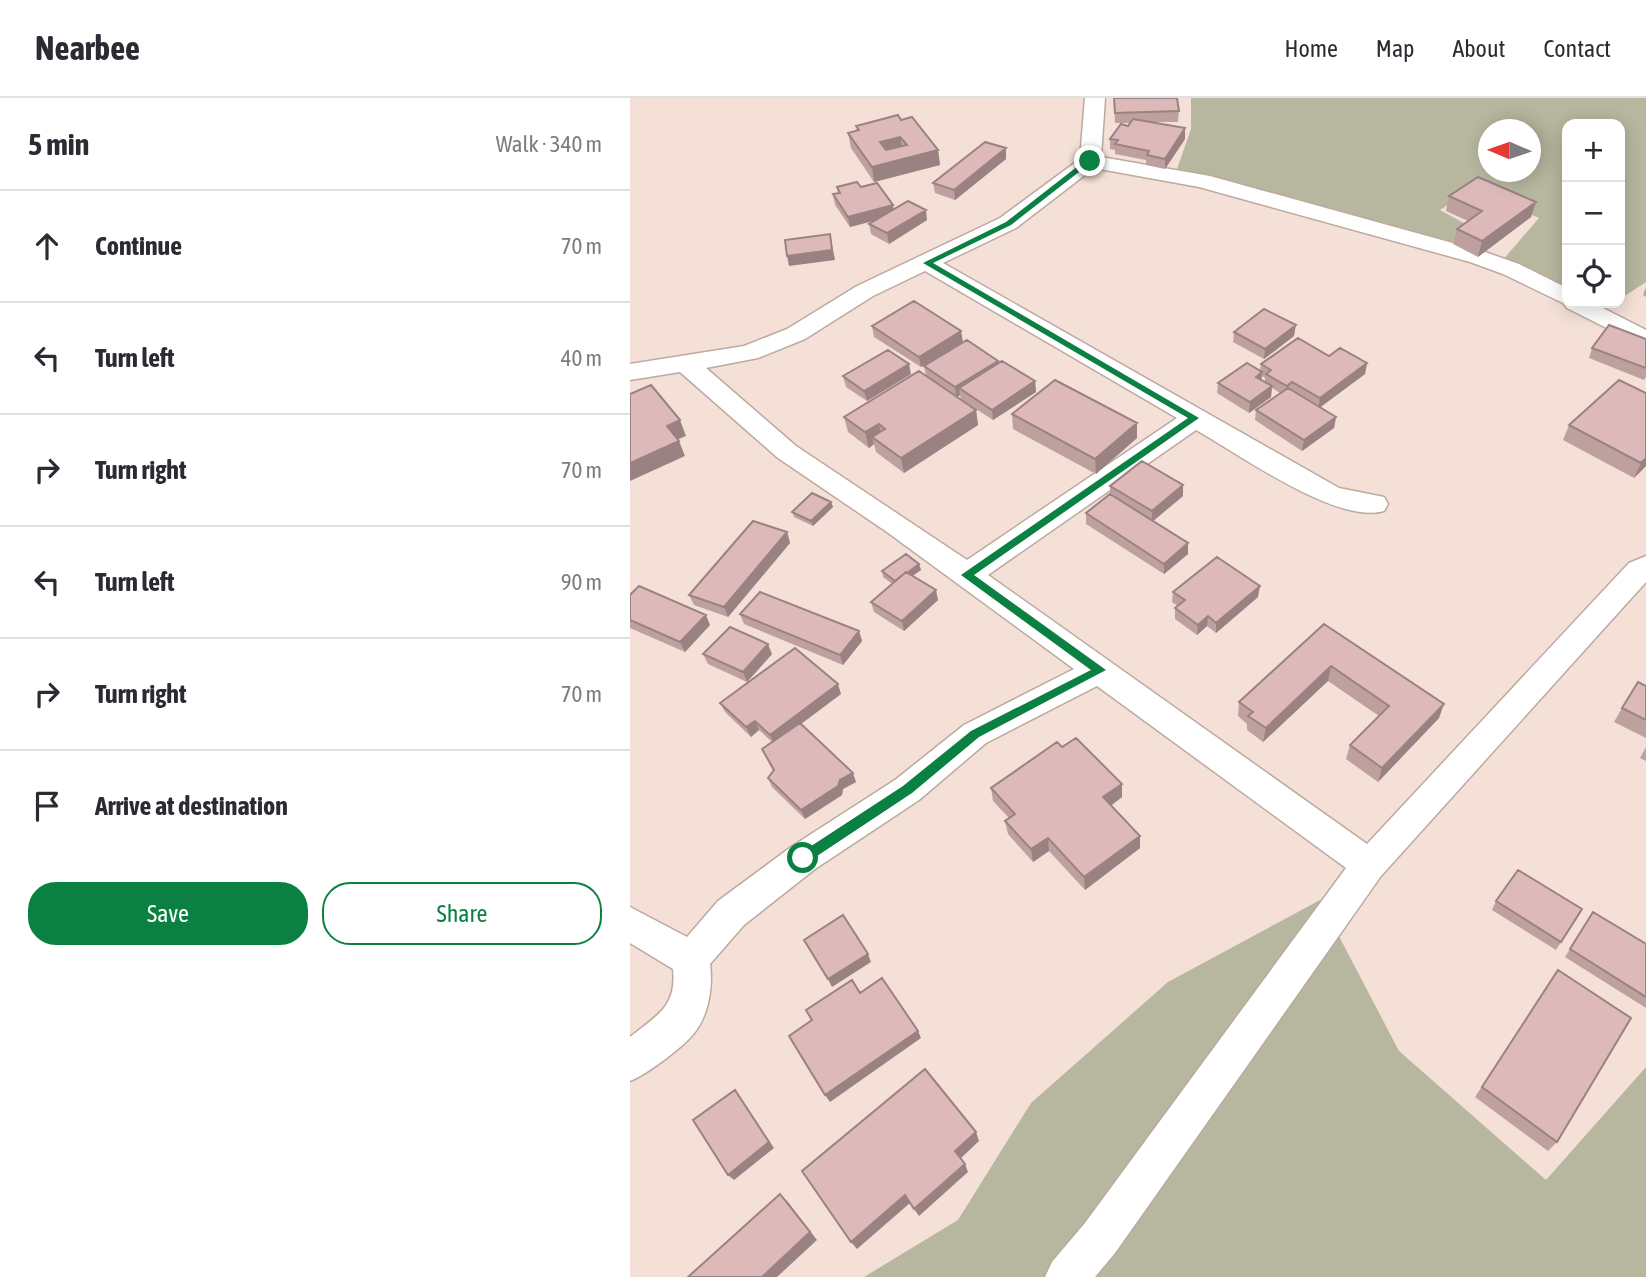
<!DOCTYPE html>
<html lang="en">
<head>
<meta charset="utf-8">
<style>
  :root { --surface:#fff; --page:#f7f7f7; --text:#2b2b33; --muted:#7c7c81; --line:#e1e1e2; --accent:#0b8043 }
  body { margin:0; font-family:"Asap Condensed",sans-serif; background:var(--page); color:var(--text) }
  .controls { position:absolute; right:21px; top:21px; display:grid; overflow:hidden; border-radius:14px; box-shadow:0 4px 18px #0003 }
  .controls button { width:63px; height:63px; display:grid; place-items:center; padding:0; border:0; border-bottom:2px solid var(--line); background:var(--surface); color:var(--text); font:35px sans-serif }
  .compass { position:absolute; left:848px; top:21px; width:63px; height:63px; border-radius:50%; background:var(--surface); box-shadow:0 4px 18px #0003; rotate:272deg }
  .stop { position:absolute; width:21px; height:21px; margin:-16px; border:5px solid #0b8043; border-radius:50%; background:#fff }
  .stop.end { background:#0b8043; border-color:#fff; box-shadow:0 2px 7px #0008 }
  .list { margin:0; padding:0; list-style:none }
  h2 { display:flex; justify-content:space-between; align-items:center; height:91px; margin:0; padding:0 28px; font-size:30px }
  h2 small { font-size:23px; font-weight:400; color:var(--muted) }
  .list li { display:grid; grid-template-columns:46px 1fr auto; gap:21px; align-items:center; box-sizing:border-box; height:112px; padding:0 28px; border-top:2px solid var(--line) }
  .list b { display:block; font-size:26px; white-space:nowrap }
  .list em { font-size:23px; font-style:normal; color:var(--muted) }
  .actions { display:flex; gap:14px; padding:21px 28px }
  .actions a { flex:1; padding:16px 0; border:2px solid var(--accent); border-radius:28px; text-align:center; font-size:24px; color:var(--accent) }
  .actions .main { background:var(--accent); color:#fff }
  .icon { flex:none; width:38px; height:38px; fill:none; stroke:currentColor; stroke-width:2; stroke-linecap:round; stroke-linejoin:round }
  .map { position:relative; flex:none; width:1016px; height:1179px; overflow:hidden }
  header { display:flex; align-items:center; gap:42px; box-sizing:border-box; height:98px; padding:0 35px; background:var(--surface); border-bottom:2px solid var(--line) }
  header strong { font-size:33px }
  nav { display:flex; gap:38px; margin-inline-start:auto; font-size:24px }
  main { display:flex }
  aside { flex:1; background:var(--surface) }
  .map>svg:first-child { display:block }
  .green { fill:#b7b69e; fill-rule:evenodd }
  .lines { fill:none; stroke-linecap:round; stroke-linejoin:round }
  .street-casing { stroke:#bca9a0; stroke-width:3 }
  .street { fill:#fff; fill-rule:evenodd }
  .wall { fill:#bea09f; fill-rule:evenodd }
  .shaded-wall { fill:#9b8282 }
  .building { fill:#ddbab9; stroke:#9b8282; stroke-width:2; fill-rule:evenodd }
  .route { fill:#0b8043 }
</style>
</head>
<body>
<header>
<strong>Nearbee</strong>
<nav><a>Home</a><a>Map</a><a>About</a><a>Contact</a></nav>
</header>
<main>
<aside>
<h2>5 min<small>Walk · 340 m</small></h2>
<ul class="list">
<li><svg class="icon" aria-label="ahead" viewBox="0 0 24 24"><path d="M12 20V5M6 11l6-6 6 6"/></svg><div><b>Continue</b></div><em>70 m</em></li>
<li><svg class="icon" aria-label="left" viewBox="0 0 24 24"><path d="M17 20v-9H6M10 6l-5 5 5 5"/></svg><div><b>Turn left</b></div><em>40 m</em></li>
<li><svg class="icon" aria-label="right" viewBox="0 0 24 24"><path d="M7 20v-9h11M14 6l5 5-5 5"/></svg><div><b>Turn right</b></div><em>70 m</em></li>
<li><svg class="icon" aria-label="left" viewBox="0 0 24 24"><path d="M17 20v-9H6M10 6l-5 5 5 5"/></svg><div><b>Turn left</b></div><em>90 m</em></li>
<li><svg class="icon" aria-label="right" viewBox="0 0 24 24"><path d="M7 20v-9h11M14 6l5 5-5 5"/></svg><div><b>Turn right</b></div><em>70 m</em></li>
<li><svg class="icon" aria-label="arrive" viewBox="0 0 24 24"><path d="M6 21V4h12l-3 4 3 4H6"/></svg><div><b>Arrive at destination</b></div></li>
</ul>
<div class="actions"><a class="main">Save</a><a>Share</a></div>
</aside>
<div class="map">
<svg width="1016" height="1179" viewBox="0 0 1016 1179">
  <rect width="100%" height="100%" fill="#f4e0d7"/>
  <!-- green -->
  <path class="green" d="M561 0H1016V184L990 201V26H937V198L866 170 909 120 843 91 810 112 841 129 818 148 546 74 561 31ZM858 32H900V74H858Z
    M690 802 769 953 916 1082 1016 969V1179H234L328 1122 401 1005 538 884Z"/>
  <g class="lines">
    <defs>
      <path id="street" d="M455 0H475L471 59 580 78 855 154 889 166 937 190V205H963L1016 232V250L937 210 933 205 873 176 840 164 569 89 464 70 386 130 313 165 709 390 754 399 758 406 754 413C707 427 609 356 566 332L358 477 737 746 999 465 1016 458V484L751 778 485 1155 465 1179H415L422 1164 455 1125 716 770 467 588 356 645 289 702 185 771 114 827 80 866C83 888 79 916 65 934 55 948 16 977 0 983V939C27 917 47 909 43 871L0 845V809L57 839 88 803 161 749 265 682 334 627 444 571 257 434 148 360 50 274 0 282V266L114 248 157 231 227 188 370 120 450 61ZM295 173 547 320 337 462 166 348 76 270 128 260 175 241 243 198Z"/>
    </defs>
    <!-- street casing -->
    <use href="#street" class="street-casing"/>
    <!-- street -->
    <use href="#street" class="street"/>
  </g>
  <!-- wall -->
  <path class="wall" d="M484 0 549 13 548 24H522L555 30V41L535 71 516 67V62L485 56V52L480 51V41L498 28 500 25H485Z
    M271 22 308 52 310 67 244 84 221 50 218 35 227 33 226 28Z
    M376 50V61L325 102 305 95 303 85Z
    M207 89H231L264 111 297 122 259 146 241 136 239 126 244 123 220 129 205 107 203 96 208 95Z
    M819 98 906 104 901 119 848 159 823 146 827 131 838 123 816 113Z
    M1016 189V199L1013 197Z
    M242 228 333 244 291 269 244 239Z
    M604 234 664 238 634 261 603 244Z
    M1016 241V279L1014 282 959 260 962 250Z
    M699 258 737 265 735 276 690 309 706 319 704 330 672 353 625 322 626 312 650 295 642 290 641 299 619 315 587 295 588 285 630 273 631 266ZM632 278 635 280V284L631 282Z
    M368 263V265L405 283 406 294 363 322 331 301 330 297 327 299 346 312 348 327 274 375 246 354 244 346 239 350 218 334 214 319 296 278 294 268Z
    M281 276 237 303 216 289 213 278Z
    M382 316 507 340 466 376 383 331Z
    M939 327 1016 368 1004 380 933 342Z
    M480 388 553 398 523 423 558 456 534 476 456 426V415L480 396Z
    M201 404 203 409 183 428 164 419 162 414Z
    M157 434 160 445 98 519 64 507 59 497Z
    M289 466 291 472 282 478 308 502 274 533 244 514 241 504 262 486 253 479 252 473Z
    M543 494 628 499 586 535 577 528 567 537 545 521V510L548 508 542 504Z
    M0 497 80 527 55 554 0 530Z
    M110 516 229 533 232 543 213 567 114 526Z
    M694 526 809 620 748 684 716 661 720 647 749 618 698 583 633 644 617 632V626L608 618 609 604Z
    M73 556H142L117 584 78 566Z
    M1016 588V640L984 624 992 610Z
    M211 596 171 626 226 684 213 691 212 697 175 721 142 689 138 680 143 673 132 651 142 644 129 632 121 639 95 614 90 605Z
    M432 649 492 686V699L481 707 510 750 455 792 419 753 403 764 378 736 375 723 379 720 363 703 361 690Z
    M1016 649V663L1010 660Z
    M866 803 952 811 926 852 862 812Z
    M963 814 1016 846V910L935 859Z
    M921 883 927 1044 918 1053 845 999Z"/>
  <!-- shaded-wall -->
  <path class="shaded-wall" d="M555 30V41L535 71V61Z
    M270 39 273 53 255 58 250 44Z
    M376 50V61L325 102 324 92Z
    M308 52 310 67 244 84 242 69Z
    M906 104 901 119 848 159 852 143Z
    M263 107 265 117 220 129 218 119Z
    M296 112 297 122 259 146 257 135Z
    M200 136 205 162 159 168 157 158Z
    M666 227 664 238 634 261 635 251Z
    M331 233 333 244 291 269 289 259Z
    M368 263 369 273 329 290 330 297 326 300 325 289Z
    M737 265 735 276 688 311 690 300Z
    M279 266 281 276 237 303 234 293Z
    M632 274 631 285 626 279Z
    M405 283 406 294 363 322 362 312Z
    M642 288 641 299 619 315 620 304Z
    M346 312 348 327 274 375 271 360Z
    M706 319 704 330 672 353 674 342Z
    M50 322 56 338 44 343 37 328Z
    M507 325V340L466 376 465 361Z
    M249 326 252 341 242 339 244 346 239 350 235 334Z
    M49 343 55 358 0 383V365Z
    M1016 360V368L1004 380 1011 365Z
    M553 387V398L522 424V413Z
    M201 404 203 409 183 428 181 423Z
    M157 434 160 445 98 519 94 509Z
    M558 445V456L534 476V466Z
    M289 466 291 472 267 489 266 484Z
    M630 488 628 499 586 535V525Z
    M306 492 308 502 274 533 272 523Z
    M76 517 80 527 55 554 50 544Z
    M578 518 577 528 567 537 568 527Z
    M229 533 232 543 213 567 210 557Z
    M138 546 142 556 117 584 113 574Z
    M701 568 698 583 633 644 636 630Z
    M208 586 211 596 144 646 140 637Z
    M814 606 809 620 748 684 752 670Z
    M125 623 129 632 121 639 116 629Z
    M223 675 226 684 213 691 212 697 175 721 171 712 210 682Z
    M492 686V699L474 713 473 699Z
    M510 738V750L455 792 454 779Z
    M418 740 419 753 403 764 401 751Z
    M238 856 241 864 202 889 198 881Z
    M288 933 291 940 200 1004 195 997Z
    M105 992 144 1050 104 1082 98 1077Z
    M346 1034 349 1043 329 1062 325 1053Z
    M335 1066 338 1074 289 1118 284 1111Z
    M150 1096 158 1104 187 1142 147 1179H132Z
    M275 1097 280 1105 227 1151 221 1144Z"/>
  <!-- building -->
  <path class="building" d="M484 0H547L549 13 485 15Z
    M268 17 271 22 282 19 308 52 242 69 218 35 229 32 226 28ZM270 39 277 47 256 52 250 44Z
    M503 21 555 30 535 61 517 57 519 53 485 46 488 42 480 41 491 26 498 28Z
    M355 44 376 50 324 92 303 85Z
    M848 79 906 104 852 143 827 131 852 113 819 98Z
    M227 84 231 89 247 85 263 107 218 119 203 96 210 95 207 89Z
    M278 103 296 112 257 135 239 126Z
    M200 136 202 152 157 158 155 142Z
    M284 203 331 233 289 259 242 228Z
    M634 211 666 227 635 251 604 234Z
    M979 227 1016 241V270L962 250Z
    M668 240 699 258 710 250 737 265 690 300 662 284 657 288 636 276 641 272 631 266Z
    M337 242 368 263 325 289 294 268Z
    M258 252 279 266 234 293 213 278Z
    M372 263 405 283 362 312 329 290Z
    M617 265 632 274 626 279 642 288 620 304 588 285Z
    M289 273 346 312 271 360 242 339 255 331 249 326 235 334 214 319Z
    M425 282 507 325 465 361 382 316Z
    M989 282 1016 295V360L1011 365 939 327Z
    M21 287 50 322 37 328 49 343 0 365V296Z
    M658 290 706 319 674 342 626 312Z
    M512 363 553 387 522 413 480 388Z
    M182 395 201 404 181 423 162 414Z
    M480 396 558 445 534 466 456 415Z
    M123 423 157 434 94 509 59 497Z
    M276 456 289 466 277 475 276 474 265 483 252 473Z
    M587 459 630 488 586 525 578 518 568 527 545 510 555 502 543 494Z
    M276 474 306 492 272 523 241 504Z
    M9 488 76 517 50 544 0 522V497Z
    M130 494 229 533 210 557 110 516Z
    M694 526 814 606 752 670 720 647 759 608 701 568 636 630 618 618 623 614 609 604Z
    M100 529 138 546 113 574 73 556Z
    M165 550 208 586 140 637 125 623 116 629 90 605Z
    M1008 584 1016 588V622L992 610Z
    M170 625 223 675 210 682 208 688 171 712 138 680 144 672 132 651Z
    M446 640 492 686 473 699 510 738 454 779 418 740 401 751 375 723 385 716 361 690 427 644 432 649Z
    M888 772 952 811 931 844 866 803Z
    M963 814 1016 846V899L940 851Z
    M213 817 238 856 198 881 174 842Z
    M928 872 1001 920 927 1044 852 989Z
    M252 880 288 933 195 997 159 938 182 922 176 912 222 882 230 895Z
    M295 971 346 1034 325 1053 335 1066 284 1111 275 1097 221 1144 172 1073Z
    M105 992 139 1044 98 1077 63 1022Z
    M150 1096 180 1134 132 1179H58Z"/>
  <!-- route -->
  <path class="route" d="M457 61 463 63 381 127 303 165 569 320 344 477 476 572 349 639 282 695 178 764H169V756L273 688 341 633 461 572 331 477 558 320 293 165 376 124Z"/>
</svg>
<div class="controls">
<button>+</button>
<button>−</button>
<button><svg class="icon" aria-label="locate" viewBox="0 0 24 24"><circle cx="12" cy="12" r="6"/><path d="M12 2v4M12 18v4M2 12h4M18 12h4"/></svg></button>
</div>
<svg class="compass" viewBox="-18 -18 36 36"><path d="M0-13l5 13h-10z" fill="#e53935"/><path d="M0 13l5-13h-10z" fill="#7c7c81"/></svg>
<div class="stop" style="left:173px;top:760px"></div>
<div class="stop end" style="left:460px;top:63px"></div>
</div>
</main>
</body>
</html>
